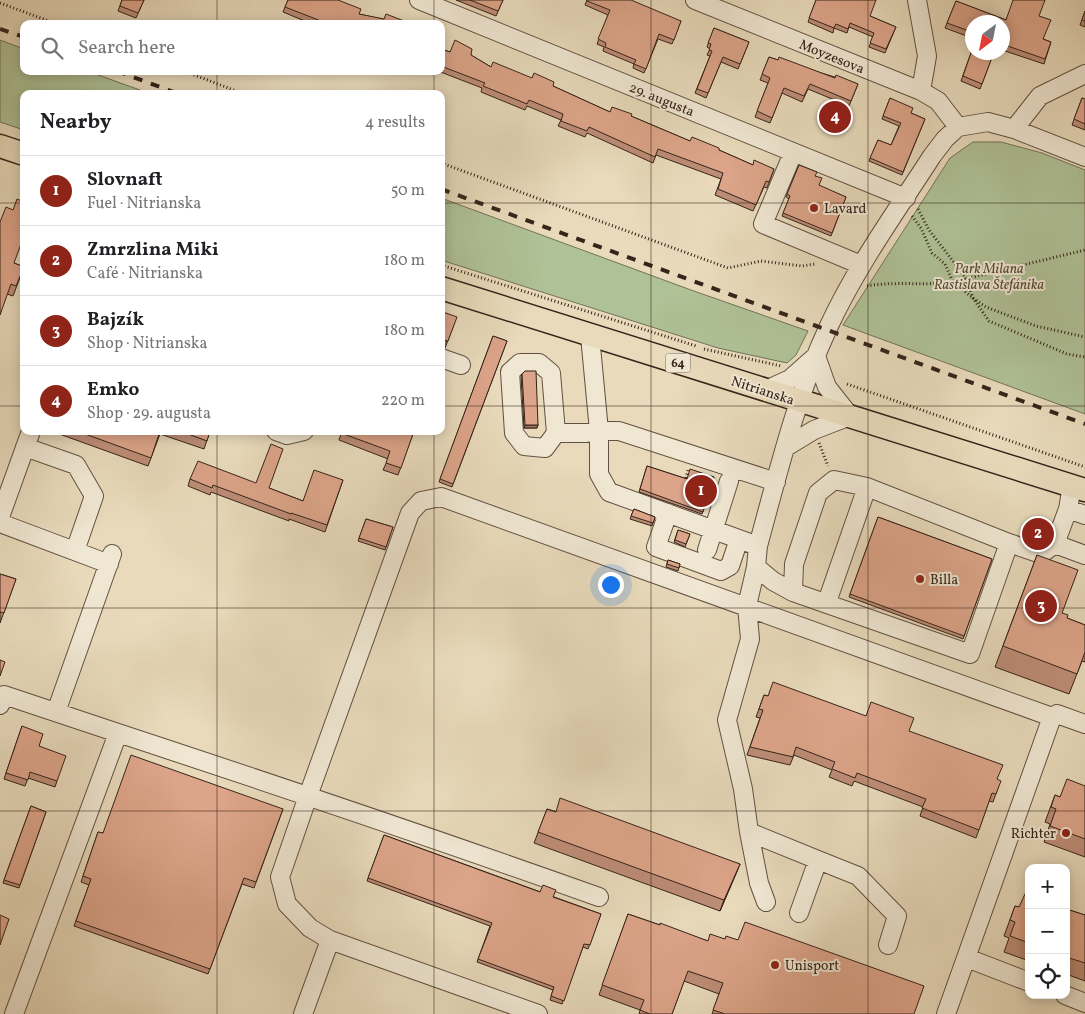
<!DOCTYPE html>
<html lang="en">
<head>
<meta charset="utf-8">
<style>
  :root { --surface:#fff; --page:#f6f6f6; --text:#202124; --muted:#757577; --line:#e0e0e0; --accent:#8f2418 }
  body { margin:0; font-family:Vollkorn,serif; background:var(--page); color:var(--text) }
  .controls { position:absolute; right:15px; bottom:15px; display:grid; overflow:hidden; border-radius:10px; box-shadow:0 2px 12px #0003 }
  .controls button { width:45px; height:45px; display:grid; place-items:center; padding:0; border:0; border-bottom:1px solid var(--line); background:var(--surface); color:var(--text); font:25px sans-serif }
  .compass { position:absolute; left:965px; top:15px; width:45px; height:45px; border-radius:50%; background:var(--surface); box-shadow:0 2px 12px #0003; rotate:212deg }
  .you { position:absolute; left:610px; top:584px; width:18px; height:18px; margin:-12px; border:4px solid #fff; border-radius:50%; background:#1a73e8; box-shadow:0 0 0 8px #1a73e833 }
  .badge { display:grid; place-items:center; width:32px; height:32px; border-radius:50%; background:var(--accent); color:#fff; font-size:16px; font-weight:700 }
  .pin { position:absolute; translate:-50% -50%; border:2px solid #fff; box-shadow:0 1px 5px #0006 }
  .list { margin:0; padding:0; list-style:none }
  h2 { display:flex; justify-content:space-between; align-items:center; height:65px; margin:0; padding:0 20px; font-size:21px }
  h2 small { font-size:16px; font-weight:400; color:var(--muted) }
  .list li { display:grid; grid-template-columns:32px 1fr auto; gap:15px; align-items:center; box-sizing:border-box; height:70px; padding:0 20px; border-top:1px solid var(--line) }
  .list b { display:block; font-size:19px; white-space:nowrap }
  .list p { margin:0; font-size:16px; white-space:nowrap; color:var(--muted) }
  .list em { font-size:16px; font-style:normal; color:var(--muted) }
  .icon { flex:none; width:28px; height:28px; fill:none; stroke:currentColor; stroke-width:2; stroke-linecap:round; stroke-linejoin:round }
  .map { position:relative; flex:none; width:1085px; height:1014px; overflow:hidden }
  .search { position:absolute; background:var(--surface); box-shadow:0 2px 12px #0003; left:20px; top:20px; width:425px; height:55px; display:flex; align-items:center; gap:12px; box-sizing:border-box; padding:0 18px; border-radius:10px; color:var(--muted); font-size:19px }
  .panel { position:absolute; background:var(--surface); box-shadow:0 2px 12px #0003; left:20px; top:90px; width:425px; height:345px; border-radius:10px }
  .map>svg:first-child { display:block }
  .green { fill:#afc196; stroke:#727258 }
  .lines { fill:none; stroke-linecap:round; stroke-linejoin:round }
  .minor-casing { stroke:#625142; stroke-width:20 }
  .major-casing { stroke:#36231a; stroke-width:25 }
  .path { stroke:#36231a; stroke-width:3; stroke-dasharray:1 2.5; stroke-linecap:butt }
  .minor { stroke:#f0e7d3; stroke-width:18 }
  .major { stroke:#e8dabb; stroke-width:22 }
  .rail { stroke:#36231a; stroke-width:4; stroke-dasharray:9 9; stroke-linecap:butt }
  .wall { fill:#bd8d76; stroke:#36231a }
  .shaded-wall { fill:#9a7360; stroke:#36231a }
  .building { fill:#dca489; stroke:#36231a }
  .grid { fill:none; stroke:#36231a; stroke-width:1; stroke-opacity:0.55 }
  .poi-dot { fill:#8f2418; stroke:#f0e7d3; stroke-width:2 }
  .labels { text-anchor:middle; stroke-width:4; stroke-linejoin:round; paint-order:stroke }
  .shield { fill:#f0e7d3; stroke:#6e5e52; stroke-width:1 }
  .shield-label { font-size:12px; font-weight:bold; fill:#36231a }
  .street-label { font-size:14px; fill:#36231a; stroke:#f0e7d3 }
  .poi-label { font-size:14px; fill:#36231a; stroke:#f0e7d3; text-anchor:start }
  .park-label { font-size:14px; font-style:italic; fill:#544a39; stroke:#f0e7d3 }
</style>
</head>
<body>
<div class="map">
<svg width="1085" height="1014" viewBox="0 0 1085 1014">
  <rect width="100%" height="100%" fill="#e8dabb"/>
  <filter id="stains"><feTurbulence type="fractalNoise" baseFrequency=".004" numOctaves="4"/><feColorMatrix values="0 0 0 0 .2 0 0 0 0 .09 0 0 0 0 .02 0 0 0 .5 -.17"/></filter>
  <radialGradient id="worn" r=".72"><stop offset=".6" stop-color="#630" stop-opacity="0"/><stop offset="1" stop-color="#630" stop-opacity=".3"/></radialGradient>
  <!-- green -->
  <path class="green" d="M0 40 24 49V71H87L151 94H24V130L0 122Z
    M973 142H1001L1042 153 1085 170V414L843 325 950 158Z
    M441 198 691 290 808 331 796 355 787 363 718 348 441 260Z"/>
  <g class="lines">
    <defs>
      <path id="minor" d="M419 0 906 198
        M695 0 921 91 938 101 958 127
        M917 0 927 56 921 91
        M958 127 988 122 1014 129 1085 157
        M1014 129 1040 96 1085 74
        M793 153 763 224 861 265
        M590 336 599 431V474L609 492 758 546
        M441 358 461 365
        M520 363H539L551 373 556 433 545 448 524 446 514 433 510 372Z
        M766 390 790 379 816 356
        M276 431 287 435 304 431
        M556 433H585L599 431H619L776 482
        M25 447 76 465 94 496 75 551
        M786 447 814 430 850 416 827 387 816 356
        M1072 486 1068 509 1055 544 1085 555
        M1068 509 1085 515
        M668 513 656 547 721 571 730 566 739 539
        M0 517 31 431
        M0 523 109 564
        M1009 543 1041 554 1055 544
        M707 550 729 481
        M756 567 747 606 750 639 727 720 743 789 749 832 759 883 766 902
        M793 592 794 564 818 493 834 480 867 487 1009 543 970 654 793 592 773 581 756 567 758 546C778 473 796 397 828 328 856 267 896 212 932 156L945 139 958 127
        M827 602 867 487
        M0 705 4 695 118 733
        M56 712 112 554
        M749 832 818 860 799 913
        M818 860 858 876 897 916 888 945
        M330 940 538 1014
        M967 958 1029 982
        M1065 995 1085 1003
        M14 1014 118 733C279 786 439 840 599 897
        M303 1014 330 940 310 928 287 904 280 877 308 796 410 513 421 501 441 497 1052 717
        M946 1014 1052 717 1057 714 1085 724"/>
      <path id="major" d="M0 146 24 154
        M441 288 1085 490"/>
    </defs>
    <!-- minor casing -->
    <use href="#minor" class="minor-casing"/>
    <!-- major casing -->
    <use href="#major" class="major-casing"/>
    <!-- path -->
    <path class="path" d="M0 3 57 24
      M184 71 244 94
      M441 163 728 268 761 261 802 266 815 264
      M918 209 929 230 966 278 973 298 989 321 1067 354 1085 357
      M912 216 921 228 932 253 945 264 953 282 973 298 986 307 1036 326 1085 337
      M441 265 696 346
      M867 286C896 281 924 286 953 282L1085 250
      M704 349 781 366
      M847 384 1085 467
      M819 443 828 466
      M686 478 688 470"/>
    <!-- minor -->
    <use href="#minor" class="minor"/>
    <!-- major -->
    <use href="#major" class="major"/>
    <!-- rail -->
    <path class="rail" d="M0 29 24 37
      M117 71 179 94
      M441 189 1085 424"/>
  </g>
  <!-- wall -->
  <path class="wall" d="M122 0H144L136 18 118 11Z
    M288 0 359 14 403 24H312L283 12Z
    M456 0H503L496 16Z
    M587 0 681 21 672 44 658 39 644 73 633 68 634 64 603 51 604 47 597 44 608 15 585 5Z
    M816 0 870 16 896 27 885 53 869 47 873 37 849 27 847 33 834 28 833 33 808 22Z
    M956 1 1006 20 1039 16 1043 39 1051 42 1044 64 1002 50V22H972V38L945 28Z
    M1085 11V27L1080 25Z
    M714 28 749 42 738 69 721 62 706 98 695 93 710 56 707 55 710 49 707 47Z
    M441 49 450 52 471 55 491 67 553 86 610 112 631 116 690 141 719 150 753 165 774 169 767 188 764 187 753 211 715 195 721 179 656 155 653 163 587 133 585 137 558 126 561 120 527 106 525 110 481 92 482 88 438 71H441Z
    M972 50 994 52 980 89 961 81Z
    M769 57 778 60 858 84 849 106 808 89 802 102 782 93 770 123 755 117 768 83 760 80Z
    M890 98 911 113 925 119 902 175 869 161 878 140 891 145 899 126 882 119Z
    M1082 98 1085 99V130L1072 125Z
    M799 165 815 176 819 186 846 197 831 236 782 216 789 199 786 197Z
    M14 263 24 267 13 296 7 294Z
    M493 336 507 341 452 487 439 482Z
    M522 374 538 425 537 428H524L521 376Z
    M51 431H210L204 449 160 434 148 466Z
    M342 431H414L398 475 383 470 388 459 339 440Z
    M647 466 687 479 714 477 702 514 639 492Z
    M190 479 269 488 303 501 343 480 325 532 289 519V521L211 492 210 495 188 486Z
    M634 509 655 517 652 526 630 519Z
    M878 517 992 559 963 639 849 597Z
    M366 519 393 527 385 550 358 541Z
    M678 530 690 534 685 547 674 542Z
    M1037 555 1062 613 1067 618 1085 625V662L1082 661 1069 694 995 667Z
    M668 560 680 564 678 571 666 567Z
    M0 574 16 579 0 623Z
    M764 695 909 731 997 779 998 788 993 802 989 801 976 838 920 816 923 807 854 781 852 786 829 777 832 770 794 755 790 765 747 755 760 718 756 717Z
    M22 726 57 781 55 787 28 778 25 786 4 779Z
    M1085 786V857L1044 842 1050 824 1045 822 1055 795 1060 797Z
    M31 806 46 812 19 888 3 883Z
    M283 809 254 888 242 884 208 974 74 926 89 885 81 882 98 832 103 833Z
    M547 809 740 864 720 911 534 843Z
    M384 835 601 914 588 949 583 947 562 1004 550 1000 553 990 477 962 490 926 367 881Z
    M1029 895V961L1004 952 1009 938 1004 936 1015 906 1019 907Z
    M1066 909 1085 915V981L1066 974Z
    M628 914 660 925 708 941 914 1014H712L719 994 684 981 672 1014H639L640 1010 599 995Z"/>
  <!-- shaded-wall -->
  <path class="shaded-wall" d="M454 324 445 348H441V340Z
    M525 425H538L537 428H524Z
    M740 864 736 874 720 911 724 900Z"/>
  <!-- building -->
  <path class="building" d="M122 0H144L138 13 120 6Z
    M288 0H338L361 9 359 14 384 19 386 14 404 21 403 24H320L321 21 285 7Z
    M470 0H503L498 11Z
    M587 0H631L681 21 674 40 659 34 646 69 634 64 636 60 605 47 606 43 598 39 610 10 587 1Z
    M816 0H876L870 16 896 27 886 49 870 43 874 33 850 23 848 29 836 24 834 28 809 18Z
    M1013 0H1045L1039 16 1051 20 1043 39 1051 42 1045 59 1002 44V22H972V32L947 23 956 1 1006 20Z
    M1085 11V21L1082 20Z
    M714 28 749 42 740 64 723 57 708 93 697 89 712 51 709 50 711 44 708 43Z
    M455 40 472 49 471 55 491 67 493 62 532 78 534 73 554 82 553 86 610 112 612 107 632 114 631 116 690 141 692 137 719 148V150L753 165 754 160 774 169 769 182 766 181 756 205 718 189 723 173 658 149 655 157 589 127 587 131 561 121 563 114 529 100 527 104 483 86 485 83 441 66V49L450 52Z
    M972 50V52H994L982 84 963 76Z
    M769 57 778 60 779 57 835 78 836 75 858 84 851 101 810 84 804 96 784 88 772 118 757 111 770 78 762 74Z
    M890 98 913 108 911 113 925 119 903 172 870 158 878 140 891 145 901 123 883 116Z
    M1082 98 1085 99V124L1074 119Z
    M799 165 817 172 815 176 822 178 819 185 846 197 832 233 783 213 790 196 787 194Z
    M17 199 24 202V236L14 263 24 267 16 286 11 284 0 315V222L6 207 13 210Z
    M443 312 457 317 448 341 441 340V316Z
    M493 336 507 341 453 484 440 479Z
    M525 371H536L538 425H525L522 374Z
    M77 431H160L151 458Z
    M180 431H210L207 441Z
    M342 431H414L401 468 386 463 390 451 341 433Z
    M271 444 283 449 269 488 303 501 314 470 343 480 327 525 291 513V514L213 485 212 488 190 479 198 461 256 483Z
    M647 466 687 479 690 469 714 477 703 512 640 489Z
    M634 509 655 517 653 523 631 516Z
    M878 517 992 559 964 636 850 594Z
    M366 519 393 527 386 547 359 538Z
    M678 530 690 534 686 544 675 540Z
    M1037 555 1078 570 1062 613 1068 615 1067 618 1085 625V652L1077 674 1003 646Z
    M668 560 680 564 679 568 667 564Z
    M0 574 16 579 4 613 0 612Z
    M0 660 5 662 0 676Z
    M773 682 866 716 871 702 914 718 909 731 1003 765 997 779 1001 781 996 794 992 793 979 830 922 808 926 799 857 773 855 778 832 769 835 762 796 747 793 757 750 747 763 710 759 709 764 695 768 696Z
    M22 726 43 734 39 746 66 756 57 781 30 772 28 780 6 773Z
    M131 755 283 809 256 882 244 878 210 969 76 921 91 879 83 876 98 832 103 833Z
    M1067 779 1085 786V839L1050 826 1056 809 1051 807 1055 795 1060 797Z
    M560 798 740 864 724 900 538 832 547 809 556 812Z
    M31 806 46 812 20 885 4 880Z
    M384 835 540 892 543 885 556 890 553 897 601 914 590 945 584 944 564 1001 551 996 554 987 478 959 492 923 368 878Z
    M1025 894 1029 895V943L1010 936 1015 922 1010 920 1015 906 1019 907Z
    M1066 909 1085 915V963L1066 957Z
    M628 914 660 925V923L708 941 710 934 725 939 726 936 738 940 745 922 924 986 914 1014H725L713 1010 723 983 688 971 672 1014H650L640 1010 644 1000 602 985Z
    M0 915 9 919 0 945Z"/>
  <!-- grid -->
  <path class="grid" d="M217 0V24M434 0V24M651 0V1014M868 0V1014M217 71V94M434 71V94M0 203H24M441 203H1085M0 406H24M441 406H1085M217 431V1014M434 431V1014M0 608H1085M0 811H1085"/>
  <!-- markers -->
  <g class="poi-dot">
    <circle cx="814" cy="208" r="5"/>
    <circle cx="920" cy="579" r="5"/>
    <circle cx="1066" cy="833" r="5"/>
    <circle cx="775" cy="965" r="5"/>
  </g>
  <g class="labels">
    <!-- shield labels -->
    <rect class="shield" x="665.5" y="353.5" width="25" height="19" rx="4"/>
    <g class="shield-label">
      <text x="678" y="367">64</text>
    </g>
    <!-- street labels -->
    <g class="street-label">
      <text transform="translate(832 56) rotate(22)" y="5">Moyzesova</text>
      <text transform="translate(662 99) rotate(22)" y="5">29. augusta</text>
      <text transform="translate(763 390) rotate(18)" y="5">Nitrianska</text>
    </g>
    <!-- poi labels -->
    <g class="poi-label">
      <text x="824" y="213">Lavard</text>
      <text x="930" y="584">Billa</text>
      <text x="1056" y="838" text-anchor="end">Richter</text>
      <text x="785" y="970">Unisport</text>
    </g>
    <!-- park labels -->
    <g class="park-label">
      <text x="989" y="273">Park Milana<tspan x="989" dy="16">Rastislava Štefánika</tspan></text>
    </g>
  </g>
  <rect width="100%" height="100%" filter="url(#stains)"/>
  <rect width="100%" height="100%" fill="url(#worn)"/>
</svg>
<div class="controls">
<button>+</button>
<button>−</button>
<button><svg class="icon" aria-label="locate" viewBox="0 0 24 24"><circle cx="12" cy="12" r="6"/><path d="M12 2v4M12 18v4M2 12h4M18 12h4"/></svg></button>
</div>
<svg class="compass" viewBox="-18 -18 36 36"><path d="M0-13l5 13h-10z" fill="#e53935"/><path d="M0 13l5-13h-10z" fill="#757577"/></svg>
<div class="you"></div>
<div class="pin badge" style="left:701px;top:491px">1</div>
<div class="pin badge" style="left:1038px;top:534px">2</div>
<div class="pin badge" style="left:1041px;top:606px">3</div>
<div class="pin badge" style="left:835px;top:117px">4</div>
<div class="search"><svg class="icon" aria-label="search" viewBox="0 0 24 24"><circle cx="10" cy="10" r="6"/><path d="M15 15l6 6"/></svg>Search here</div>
<section class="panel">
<h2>Nearby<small>4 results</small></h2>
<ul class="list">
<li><span class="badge">1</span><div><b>Slovnaft</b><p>Fuel · Nitrianska</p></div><em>50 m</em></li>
<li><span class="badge">2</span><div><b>Zmrzlina Miki</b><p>Café · Nitrianska</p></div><em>180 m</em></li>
<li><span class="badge">3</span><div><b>Bajzík</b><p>Shop · Nitrianska</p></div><em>180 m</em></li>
<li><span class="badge">4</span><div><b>Emko</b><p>Shop · 29. augusta</p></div><em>220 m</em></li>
</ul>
</section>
</div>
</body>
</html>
